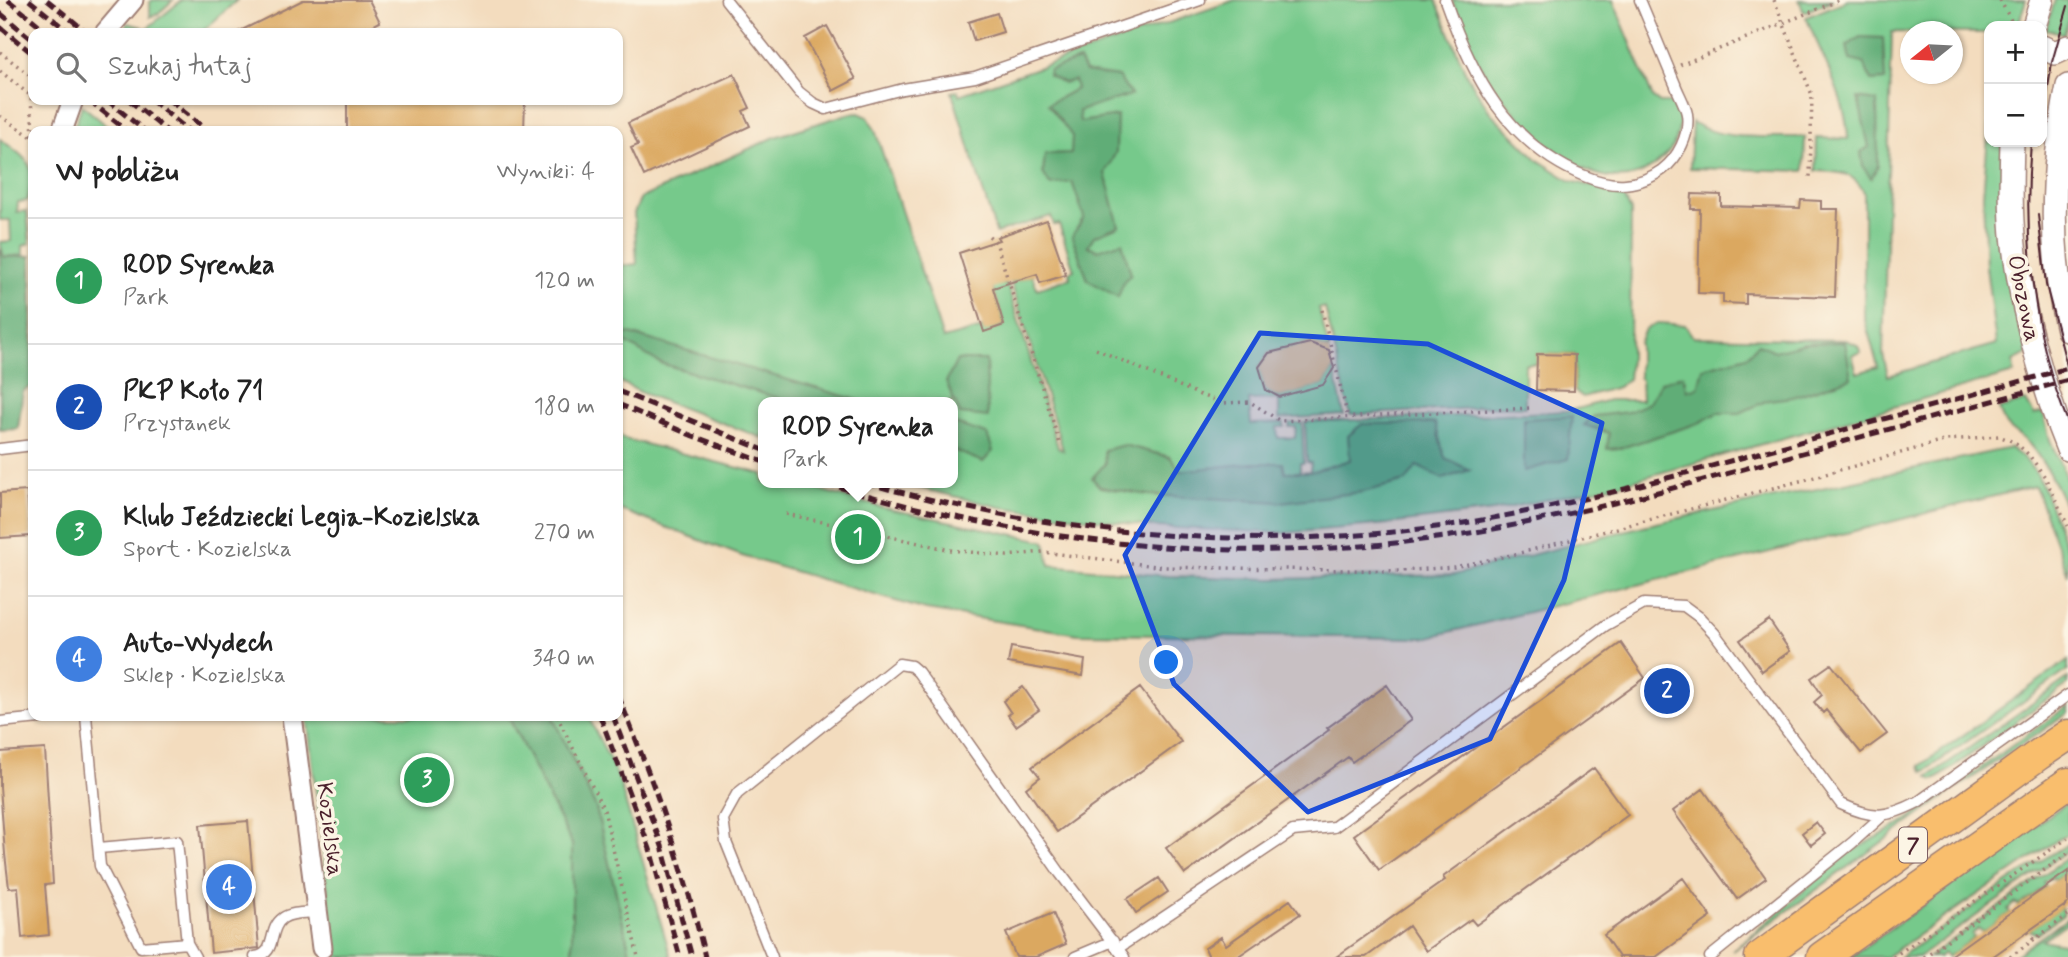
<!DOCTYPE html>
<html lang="pl">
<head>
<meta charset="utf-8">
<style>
  :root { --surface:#fff; --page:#f2f2f2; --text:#222; --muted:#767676; --line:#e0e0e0; --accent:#1f6fb2 }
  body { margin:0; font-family:Mynerve,sans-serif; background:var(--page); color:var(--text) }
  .controls { position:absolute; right:21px; top:21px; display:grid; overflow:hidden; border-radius:14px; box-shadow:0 2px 5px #0004 }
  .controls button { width:63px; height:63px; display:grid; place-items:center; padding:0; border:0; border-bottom:2px solid var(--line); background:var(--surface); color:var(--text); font:35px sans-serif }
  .compass { position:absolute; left:1900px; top:21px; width:63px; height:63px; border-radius:50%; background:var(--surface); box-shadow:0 2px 5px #0004; rotate:252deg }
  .you { position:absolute; left:1167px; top:663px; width:24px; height:24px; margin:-18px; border:5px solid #fff; border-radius:50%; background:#1a73e8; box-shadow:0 0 0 10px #1a73e833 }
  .badge { display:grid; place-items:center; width:46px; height:46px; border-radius:50%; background:var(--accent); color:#fff; font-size:23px; font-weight:700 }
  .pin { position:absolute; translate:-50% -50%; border:4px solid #fff; box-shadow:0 2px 7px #0006 }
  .popup { position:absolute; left:758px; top:397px; width:200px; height:91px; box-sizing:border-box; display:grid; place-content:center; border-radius:14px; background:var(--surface); filter:drop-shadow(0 2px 5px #0005); font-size:23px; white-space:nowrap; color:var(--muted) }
  .popup b { font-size:26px; color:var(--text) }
  .popup::after { content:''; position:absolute; left:50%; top:100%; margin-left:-14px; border:14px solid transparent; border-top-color:var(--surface) }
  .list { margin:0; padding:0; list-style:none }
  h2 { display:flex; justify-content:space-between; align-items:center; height:91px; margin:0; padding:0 28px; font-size:30px }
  h2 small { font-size:23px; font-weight:400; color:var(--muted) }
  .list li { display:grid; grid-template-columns:46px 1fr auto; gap:21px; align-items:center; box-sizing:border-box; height:126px; padding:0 28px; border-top:2px solid var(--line) }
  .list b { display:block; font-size:26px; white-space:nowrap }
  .list p { margin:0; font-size:23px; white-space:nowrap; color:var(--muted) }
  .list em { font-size:23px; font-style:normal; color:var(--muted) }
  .icon { flex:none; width:38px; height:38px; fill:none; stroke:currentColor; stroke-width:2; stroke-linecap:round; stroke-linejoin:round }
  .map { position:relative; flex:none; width:2068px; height:957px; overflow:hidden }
  .search { position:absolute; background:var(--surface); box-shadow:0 2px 5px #0004; left:28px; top:28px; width:595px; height:77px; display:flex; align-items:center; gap:18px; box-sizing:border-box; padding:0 24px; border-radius:14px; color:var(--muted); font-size:26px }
  .panel { position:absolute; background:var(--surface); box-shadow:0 2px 5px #0004; left:28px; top:126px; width:595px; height:595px; border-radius:14px }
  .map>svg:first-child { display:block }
  .green { fill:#76c98b; stroke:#60745b; stroke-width:2 }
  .forest { fill:#60ad77; stroke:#556651; stroke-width:2 }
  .building { fill:#dba861 }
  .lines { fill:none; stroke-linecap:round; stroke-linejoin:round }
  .service-casing { stroke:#9e7e74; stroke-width:13 }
  .minor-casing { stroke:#9e7e74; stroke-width:23 }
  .tertiary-casing { stroke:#9e7e74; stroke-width:26 }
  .primary-casing { stroke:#9e7e74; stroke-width:33 }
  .path { stroke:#9e7e74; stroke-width:3.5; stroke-dasharray:2 5; stroke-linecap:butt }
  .service { stroke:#fff; stroke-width:10 }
  .minor { stroke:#fff; stroke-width:19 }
  .tertiary { stroke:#fff; stroke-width:23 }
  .primary { stroke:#f9be6d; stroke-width:30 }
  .tram { stroke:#4a1f2b; stroke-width:2 }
  .rail { stroke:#4a1f2b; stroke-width:5; stroke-dasharray:10 5; stroke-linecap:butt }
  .marked { fill:#1d4ed8; fill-opacity:0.2; stroke:#1d4ed8; stroke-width:5; stroke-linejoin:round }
  .labels { text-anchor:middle; stroke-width:7; stroke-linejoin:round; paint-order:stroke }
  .shield { fill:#fcf5e5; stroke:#7f5f63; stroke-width:2 }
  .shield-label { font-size:21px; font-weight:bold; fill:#4a1f2b }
  .street-label { font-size:23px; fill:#4a1f2b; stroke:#fcf5e5 }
</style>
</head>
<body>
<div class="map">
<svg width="2068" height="957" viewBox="0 0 2068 957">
  <rect width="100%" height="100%" fill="#fcf5e5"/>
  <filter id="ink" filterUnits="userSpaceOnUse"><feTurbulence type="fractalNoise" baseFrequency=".0143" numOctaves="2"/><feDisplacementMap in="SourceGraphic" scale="14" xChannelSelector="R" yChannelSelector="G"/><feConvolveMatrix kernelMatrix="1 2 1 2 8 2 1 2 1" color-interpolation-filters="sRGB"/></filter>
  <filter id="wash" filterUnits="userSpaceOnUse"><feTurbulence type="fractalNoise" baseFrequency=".00686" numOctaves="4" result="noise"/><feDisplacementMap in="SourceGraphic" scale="28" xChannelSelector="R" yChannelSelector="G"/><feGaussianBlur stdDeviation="1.57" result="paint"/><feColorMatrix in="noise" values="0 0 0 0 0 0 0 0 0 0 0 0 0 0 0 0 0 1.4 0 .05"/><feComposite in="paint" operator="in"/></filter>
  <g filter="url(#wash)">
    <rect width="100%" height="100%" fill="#f3dcbe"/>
    <!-- green -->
    <path class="green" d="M153 0H173L158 14 150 17V2Z
      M182 0H237L201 33H134L126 25 128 23 142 27 145 30Z
      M1235 0H1436L1467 76 1490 112 1538 160 1571 181 1613 191 1625 199 1631 211 1630 358 1628 379 1618 387 1583 397 1574 391 1575 355 1537 354V364H1525V407L1475 406 1474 408 1350 415 1325 308H1319L1329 350 1310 343 1269 353 1259 367 1266 390 1279 397 1323 385 1334 368 1344 415 1279 419V399L1249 400 1251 424 1284 423V427H1277L1278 438H1295L1296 427H1289V423H1302L1304 463H1300V472L1310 471 1311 463 1307 462 1305 422 1552 412 1569 411 1609 400H1642L1641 380 1639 378V343L1645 329 1658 323 1685 325 1693 337 1846 340 1857 345 1861 352 1852 355 1857 373 1878 367 1864 317V192C1853 171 1838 172 1816 171L1817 138 1848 139C1848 102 1820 52 1806 17L1848 0H2026L2018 26H1989V33L1892 32 1883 354 1888 376 1996 344 1986 267 1983 195 1989 124V142H2002L2027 354 2013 361 2014 373 1624 483 1493 511 1388 524 1285 533 1156 527 1000 507 898 483H952V402H764L763 438 642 393 618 381V266L637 264 634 213 641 198 775 137 847 114 859 113 868 117 875 130 943 339 983 328 984 331 1004 325 983 255 993 252 1004 285 1007 284 1058 447 1063 450 1011 282 1032 275 1037 289 1070 278 1069 272 1074 270 1059 224 1054 225 1051 216 996 233 952 92 958 91 959 95Z
      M1452 0H1613L1653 98 1660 103H1675L1681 112C1679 141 1673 153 1649 169 1588 208 1503 107 1476 59 1466 41 1459 20 1452 0Z
      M1799 0H1833L1804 12Z
      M2055 0H2068V22L2064 34 2046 29Z
      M82 105 113 131H73Z
      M1692 122C1721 142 1771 136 1805 137L1804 171 1690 168Z
      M0 139C28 160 39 164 27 201L18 202 17 212 27 211 30 243 23 246V255L4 257 0 242 11 241 10 220H0Z
      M2026 401 2034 415 2043 412 2050 440 2068 482V512C2058 489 2046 464 2030 445 2015 427 2009 437 1999 409Z
      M618 435 625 439 763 474 764 483H795L884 508 1045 541 1050 565 1167 576 1273 579 1454 575 1647 525 2010 448 2024 458 2038 476 2044 490 2068 552V575L2035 486 1425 638 1078 634 926 610 742 556 618 509Z
      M2068 660V670L1924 772 1920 766Z
      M2068 678V684L1937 779 1933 780 1928 777Z
      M2068 706V713L1947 795 1732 951 1850 852 1903 823Z
      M307 716H508L572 844V957H333L335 956Z
      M552 716H588L618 777 671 957H631L596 808Z
      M2068 802V833L1886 957H1850Z
      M2068 844V850L1919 957H1900L2020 874Z
      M2068 857V871L2055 880 2052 877 2044 882 2046 886 2019 906 2015 903 2008 909 2010 913 1983 932 1979 929 1972 934 1974 938 1948 957 1944 953 1939 957H1929Z
      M2061 907 2063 915 2037 934 2029 930Z
      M2068 918V922L2042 940 2068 945V957H2013Z"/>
    <!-- forest -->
    <path class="forest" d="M1860 37 1883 38 1885 80 1872 81 1863 63 1850 60 1847 46Z
      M1079 60 1085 72 1118 77 1131 95 1079 111 1080 122 1117 116 1116 152 1105 173 1119 226 1094 236 1088 246 1098 250 1122 242 1131 274 1124 281 1118 297 1088 280 1072 236 1084 217 1072 182 1050 185 1043 173 1045 154 1071 153 1072 136 1048 104 1076 89 1074 80 1064 83 1048 75 1049 70Z
      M1858 98 1877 101 1878 166 1871 178 1863 167 1861 152 1869 147Z
      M0 249 4 257 31 256 33 386 23 391 18 429 0 430Z
      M627 333 864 402H791L660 363 621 340Z
      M1845 342 1851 378 1793 397 1768 400 1740 413H1717L1699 423 1621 448 1607 449 1609 433 1584 425 1594 416 1628 412 1649 403 1661 382 1683 375 1687 390 1698 388 1703 368 1747 356 1758 344 1775 351 1805 343Z
      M957 360H986L988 417 960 414 946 382Z
      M1572 416 1568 459 1524 471V419Z
      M952 423 987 434 993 451 983 462 953 450Z
      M1435 423 1445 458 1470 470 1443 479 1417 466 1406 481 1363 492 1281 502 1148 495 1100 487 1092 478 1105 464 1104 450 1124 445 1170 457 1181 471 1252 463H1283L1285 472H1310L1350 460 1348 436 1362 424Z
      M508 716H552L596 808 631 957H572V844Z"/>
    <g id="blocks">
      <!-- building -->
      <path class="building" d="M303 0H369L380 22 358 33H236Z
        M997 13 1003 32 974 41 968 22Z
        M827 26 856 79 833 91 805 38Z
        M734 74 750 108 743 111 750 126 644 176 631 148 638 145 628 123Z
        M347 100H525L524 131H347Z
        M1692 194 1721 195V206L1800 208 1801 200 1821 201V209H1838L1835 297 1746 294V304L1723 303V294L1698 293 1700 209H1691Z
        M1047 220 1066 275 1040 283 1037 274 993 288 1004 325 984 332 959 253 999 240 997 237Z
        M1310 343 1329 350 1334 368 1323 385 1279 397 1266 390 1259 367 1269 353Z
        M1537 354 1575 355 1574 391 1536 390Z
        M27 491 31 536 0 538V493Z
        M1769 620 1790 651 1762 671 1740 640Z
        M1621 643 1645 678 1379 870 1354 835Z
        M1011 647 1085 660 1083 676 1008 663Z
        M1831 664 1887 734 1861 753 1826 710 1823 713 1814 702 1822 695 1811 678Z
        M1387 685 1411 720 1352 762 1348 757 1185 874 1166 848 1329 730 1327 728Z
        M1023 687 1039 710 1016 726 1008 715 1011 713 1003 701Z
        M1140 688 1181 742 1057 832 1026 788 1040 777 1032 767Z
        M45 749 53 884 45 885 49 935 22 938 18 887 9 888 5 854 0 787V752Z
        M1594 768 1628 815 1476 925 1471 919 1426 951 1409 926 1366 957H1336L1445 880 1443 877Z
        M1703 789 1766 878 1737 899 1673 811Z
        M248 821 259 948 211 953 200 825Z
        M1816 822 1825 834 1811 845 1802 833Z
        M2068 871V903L2064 906 1992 957H1948Z
        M1159 878 1168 892 1136 913 1127 899Z
        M1683 878 1711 917 1656 957H1619L1604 935Z
        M1290 900 1300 914 1237 957H1209L1205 948 1221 937 1226 945Z
        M1053 913 1066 944 1036 957H1016L1006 933Z"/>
    </g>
  </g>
  <g filter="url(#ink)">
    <use href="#blocks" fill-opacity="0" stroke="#9e7e74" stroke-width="2"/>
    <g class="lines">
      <defs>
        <path id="service" d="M726 0 799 92 813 103 826 109 903 89 975 77 1200 0
          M1445 0C1472 76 1507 145 1587 177 1614 188 1638 187 1662 170 1678 158 1690 135 1687 114 1685 104 1678 93 1675 84 1663 56 1652 28 1640 0
          M0 449 33 445
          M86 716 100 866 141 947 187 943 177 841 99 848
          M0 722 60 716
          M187 943 195 957
          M1118 948 1293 831 1334 827 1606 625 1644 604 1684 606 1699 617 1715 634 1841 804C1873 819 1887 818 1918 802L2068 695
          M255 957C278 954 267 929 283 918 291 912 307 913 317 912
          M772 957 726 842 723 819 737 794 899 664 911 666 918 672 1060 873 1124 957
          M1075 957 1113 941
          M1710 957 1852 843 1882 816"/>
        <path id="minor" d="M105 33 133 0
          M62 131 73 100
          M292 716 322 948"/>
        <path id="tertiary" d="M2034 26 2042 0
          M2042 47 2055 53 2068 47
          M2068 86C2052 165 2048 251 2068 330
          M2012 142C2011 176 2010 211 2014 245 2021 307 2044 391 2068 449"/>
        <path id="primary" d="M1760 957 2038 755 2068 735
          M1822 957 2068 783"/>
      </defs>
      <!-- service casing -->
      <use href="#service" class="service-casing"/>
      <!-- minor casing -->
      <use href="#minor" class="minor-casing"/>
      <!-- tertiary casing -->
      <use href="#tertiary" class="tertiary-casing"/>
      <!-- primary casing -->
      <use href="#primary" class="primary-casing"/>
      <!-- path -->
      <path class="path" d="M1774 0 1812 95 1810 177
        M2000 0 2013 24
        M0 52 33 78
        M1680 65 1840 0
        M0 71 31 96 33 138
        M0 116 32 137
        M989 236 996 242 1060 444
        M1322 310 1348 418
        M1096 349 1200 395 1223 403 1250 402 1280 421 1530 408
        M786 514 951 550 1007 556 1043 552 1164 567 1401 571 1454 567 1516 554 1804 480 1947 440 1999 436 2016 443 2029 455 2045 477 2068 526
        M557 716 604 810 638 957
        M2064 906 2068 912
        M2028 932 2034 940
        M1993 956V957
        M1893 957 2068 838
        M1924 957 2068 853
        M2010 957 2068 915"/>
      <!-- service -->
      <use href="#service" class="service"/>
      <!-- minor -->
      <use href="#minor" class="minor"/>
      <!-- tertiary -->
      <use href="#tertiary" class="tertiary"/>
      <!-- primary -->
      <use href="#primary" class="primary"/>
      <!-- tram -->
      <path class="tram" d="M2042 126 2052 62 2068 6
        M2031 142C2023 235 2032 335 2068 422
        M2038 215 2046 285 2068 370"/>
      <!-- rail -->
      <path class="rail" d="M8 0 49 33
        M29 0 70 33
        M47 0 88 33
        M0 13 33 40
        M0 27 33 54
        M89 100 127 131
        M107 100 145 131
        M129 100 167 131
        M151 100 189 131
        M169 100 208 131
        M618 391 764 450
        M618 404 693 436 764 462
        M825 483C1003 537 1188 562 1373 545 1508 534 1637 498 1766 463 1867 435 1968 408 2068 380
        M866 483C1061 537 1264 554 1464 523 1564 507 1661 480 1759 453 1862 425 1965 397 2068 368
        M618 695C653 780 684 867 705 957
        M600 716 650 849 680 957
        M613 716 662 846 692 957"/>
    </g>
  </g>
  <!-- marked area -->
  <path class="marked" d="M1260 333 1428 344 1602 423 1564 580 1490 739 1308 812 1174 684 1125 555Z"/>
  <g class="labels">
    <!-- shield labels -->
    <rect class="shield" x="1899" y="827.5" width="28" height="35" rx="5"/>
    <g class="shield-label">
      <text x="1913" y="852">7</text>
    </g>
    <!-- street labels -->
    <g class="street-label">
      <text transform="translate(2025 298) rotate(78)" y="8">Obozowa</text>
      <text transform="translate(331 829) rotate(83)" y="8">Kozielska</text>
    </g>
  </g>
</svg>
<div class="controls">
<button>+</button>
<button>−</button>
</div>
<svg class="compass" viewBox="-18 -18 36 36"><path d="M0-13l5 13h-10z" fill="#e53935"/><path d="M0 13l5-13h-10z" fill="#767676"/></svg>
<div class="you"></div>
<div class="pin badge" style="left:858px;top:537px;background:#2e9e5b">1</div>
<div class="popup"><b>ROD Syrenka</b>Park</div>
<div class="pin badge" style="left:1667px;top:691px;background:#1a4fb4">2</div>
<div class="pin badge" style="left:427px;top:780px;background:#2e9e5b">3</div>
<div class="pin badge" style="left:229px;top:887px;background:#3f7fe0">4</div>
<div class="search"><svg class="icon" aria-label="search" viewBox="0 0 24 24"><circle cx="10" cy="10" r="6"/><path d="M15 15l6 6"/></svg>Szukaj tutaj</div>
<section class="panel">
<h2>W pobliżu<small>Wyniki: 4</small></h2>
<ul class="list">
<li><span class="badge" style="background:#2e9e5b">1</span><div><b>ROD Syrenka</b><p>Park</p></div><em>120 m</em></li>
<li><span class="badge" style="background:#1a4fb4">2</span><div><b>PKP Koło 71</b><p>Przystanek</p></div><em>180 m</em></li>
<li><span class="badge" style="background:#2e9e5b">3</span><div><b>Klub Jeździecki Legia-Kozielska</b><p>Sport · Kozielska</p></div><em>270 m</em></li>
<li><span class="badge" style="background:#3f7fe0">4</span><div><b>Auto-Wydech</b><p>Sklep · Kozielska</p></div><em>340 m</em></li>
</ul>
</section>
</div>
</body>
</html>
